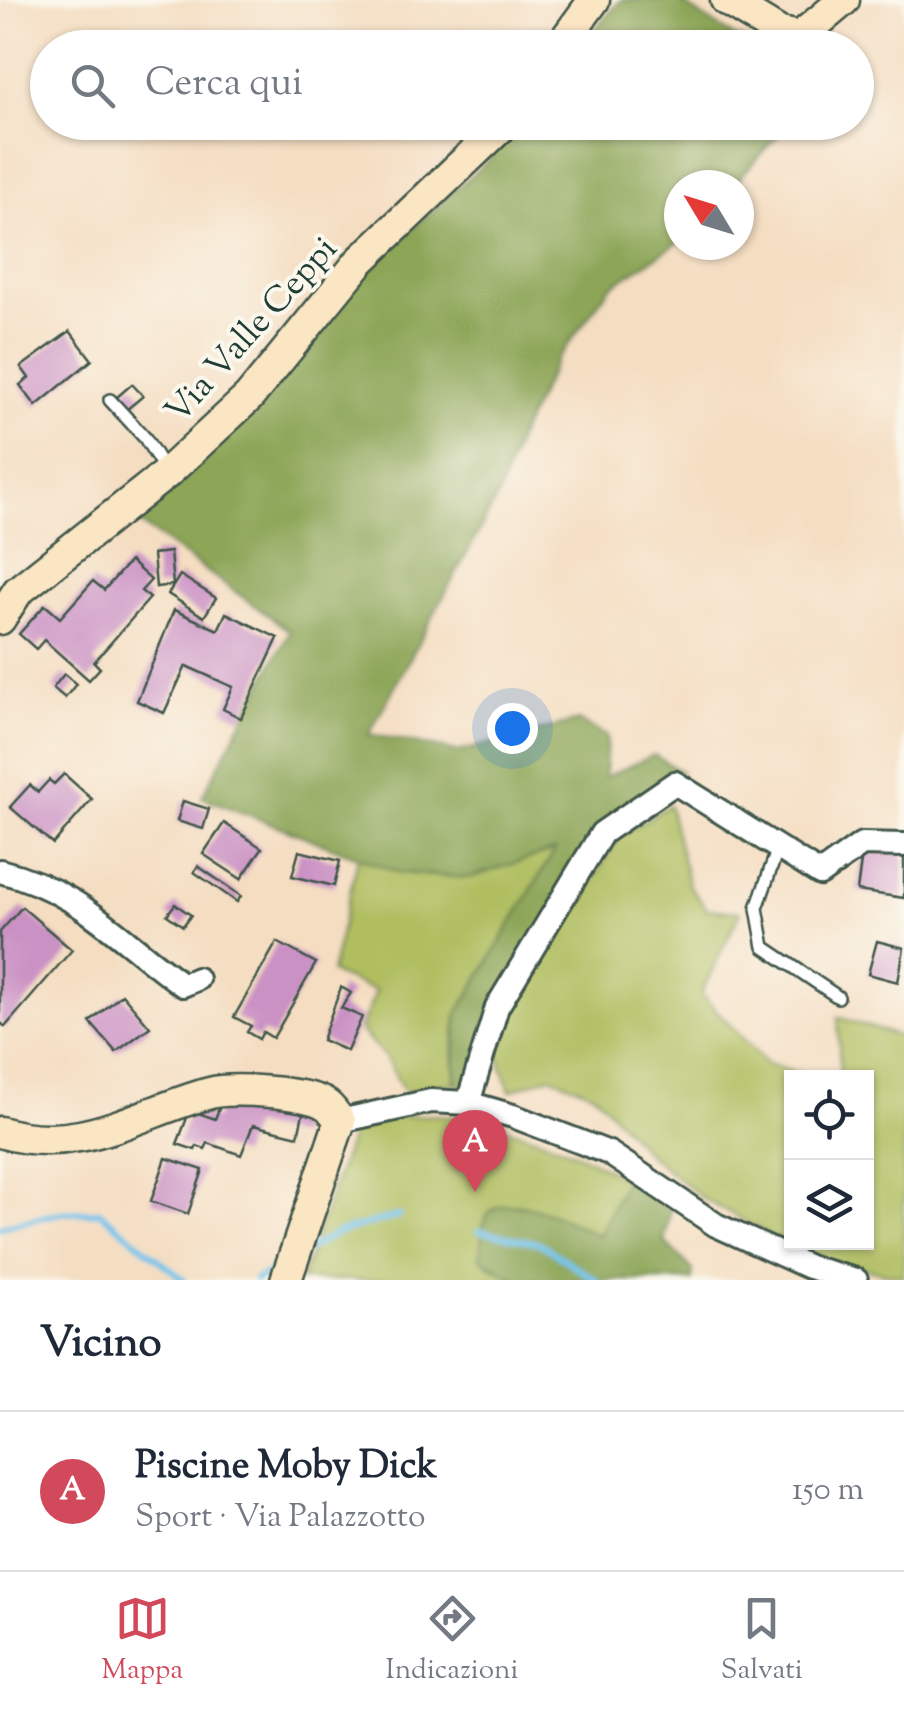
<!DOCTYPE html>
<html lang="it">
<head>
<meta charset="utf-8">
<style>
  :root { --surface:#fff; --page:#f2f2f3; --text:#1f2937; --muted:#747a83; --line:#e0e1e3; --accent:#d1495b }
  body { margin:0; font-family:"Sorts Mill Goudy",serif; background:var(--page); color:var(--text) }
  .controls { position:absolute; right:30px; bottom:30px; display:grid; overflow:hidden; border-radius:0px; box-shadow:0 2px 8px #0004 }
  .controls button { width:90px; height:90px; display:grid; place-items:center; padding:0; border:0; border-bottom:2px solid var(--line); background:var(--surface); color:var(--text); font:50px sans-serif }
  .compass { position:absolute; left:664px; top:170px; width:90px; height:90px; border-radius:50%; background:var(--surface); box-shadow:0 2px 8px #0004; rotate:308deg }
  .you { position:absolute; left:512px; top:728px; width:35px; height:35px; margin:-25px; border:8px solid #fff; border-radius:50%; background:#1a73e8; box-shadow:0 0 0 15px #1a73e833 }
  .badge { display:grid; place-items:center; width:65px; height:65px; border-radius:50%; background:var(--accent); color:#fff; font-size:32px; font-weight:700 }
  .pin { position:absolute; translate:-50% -82px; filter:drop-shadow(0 2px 5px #0008) }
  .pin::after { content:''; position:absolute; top:52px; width:35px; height:30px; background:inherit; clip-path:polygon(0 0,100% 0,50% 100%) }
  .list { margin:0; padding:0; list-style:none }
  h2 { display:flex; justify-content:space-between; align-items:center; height:130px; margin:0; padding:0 40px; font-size:42px }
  h2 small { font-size:32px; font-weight:400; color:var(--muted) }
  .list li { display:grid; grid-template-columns:65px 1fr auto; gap:30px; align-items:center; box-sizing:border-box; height:160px; padding:0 40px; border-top:2px solid var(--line) }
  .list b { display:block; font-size:38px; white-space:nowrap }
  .list p { margin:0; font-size:32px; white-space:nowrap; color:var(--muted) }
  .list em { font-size:32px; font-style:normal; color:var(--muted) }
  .icon { flex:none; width:55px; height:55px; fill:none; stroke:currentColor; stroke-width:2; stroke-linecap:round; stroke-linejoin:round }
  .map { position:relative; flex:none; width:904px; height:1280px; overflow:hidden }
  .search { position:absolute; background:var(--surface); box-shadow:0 2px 8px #0004; left:30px; right:30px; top:30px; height:110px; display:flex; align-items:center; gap:25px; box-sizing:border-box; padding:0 35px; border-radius:55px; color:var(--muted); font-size:38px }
  .sheet { height:290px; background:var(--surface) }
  nav { display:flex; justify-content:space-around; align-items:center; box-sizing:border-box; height:140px; border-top:2px solid var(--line); background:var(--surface); font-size:28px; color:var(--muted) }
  nav a { display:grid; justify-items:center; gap:5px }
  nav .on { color:var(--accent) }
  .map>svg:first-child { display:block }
  .green { fill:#b0be60; stroke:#687e4a; stroke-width:2.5 }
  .forest { fill:#8ca556; stroke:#567145; stroke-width:2.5 }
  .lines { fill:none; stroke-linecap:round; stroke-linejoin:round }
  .stream { stroke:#6ec2eb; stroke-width:6 }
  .building { fill:#ca91c4 }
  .lane-casing { stroke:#3f5549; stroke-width:16 }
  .street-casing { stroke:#3f5549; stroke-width:28 }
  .secondary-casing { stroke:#3f5549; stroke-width:35 }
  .lane { stroke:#fff; stroke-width:11 }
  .street { stroke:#fff; stroke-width:22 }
  .secondary { stroke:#fbe6c4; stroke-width:30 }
  .labels { text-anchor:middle; stroke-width:8; stroke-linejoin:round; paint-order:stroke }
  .street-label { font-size:35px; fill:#1f3d34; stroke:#fbf7ec }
</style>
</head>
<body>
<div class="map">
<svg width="904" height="1280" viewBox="0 0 904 1280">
  <rect width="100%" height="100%" fill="#fbf7ec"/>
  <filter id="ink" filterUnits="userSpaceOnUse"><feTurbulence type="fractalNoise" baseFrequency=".01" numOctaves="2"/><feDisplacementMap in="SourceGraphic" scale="20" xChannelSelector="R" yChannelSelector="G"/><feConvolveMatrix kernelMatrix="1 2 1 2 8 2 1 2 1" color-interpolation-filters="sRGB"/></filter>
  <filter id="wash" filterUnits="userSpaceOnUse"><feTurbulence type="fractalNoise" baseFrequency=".0048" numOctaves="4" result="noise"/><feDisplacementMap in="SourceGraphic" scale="40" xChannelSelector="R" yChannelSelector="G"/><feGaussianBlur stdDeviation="2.25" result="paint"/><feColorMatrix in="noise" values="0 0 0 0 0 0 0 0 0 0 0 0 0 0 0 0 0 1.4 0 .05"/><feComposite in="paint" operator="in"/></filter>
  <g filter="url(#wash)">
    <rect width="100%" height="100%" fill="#f4ddc1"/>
    <!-- green -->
    <path class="green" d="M669 805 689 886 707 909 740 912 701 994 767 1064 811 1077 792 1078V1242H866V1078L840 1077 838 1017 904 1038V1277L813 1258 702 1198 646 1152 595 1094 550 1076 510 1091 498 1055 520 1001 619 837Z
      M556 849 457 1015 453 1052 455 1083 404 1091 385 1057 360 1030 376 991 331 973 359 854C439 892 477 876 556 849Z
      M443 1115C512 1127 565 1142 625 1180L599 1236 566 1220 487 1264 518 1280H301L353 1130 401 1116Z"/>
    <!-- forest -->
    <path class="forest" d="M621 0H677L736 38 773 47H579Z
      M522 123H789L733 185H679V242L610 287 556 361 518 438 498 496 369 734 458 752 578 721 607 736 605 777 654 755 681 772 595 830 465 1089 455 1083 457 1015 555 850 469 878 399 873 202 797 290 631 128 515 366 270 485 163Z
      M625 1180 671 1210 664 1241 693 1270 692 1280H518L480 1258C482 1244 480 1220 491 1211 515 1190 575 1225 599 1236Z"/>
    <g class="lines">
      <!-- stream -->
      <path class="stream" d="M0 1227 60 1213 100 1212 184 1280
        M479 1231 539 1243 596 1280
        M308 1250 337 1233 399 1216
        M255 1280 280 1266"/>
    </g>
    <g id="blocks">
      <!-- building -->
      <path class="building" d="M70 331 92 360 36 406 20 385 29 378 21 367Z
        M132 384 143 396 126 410 116 398Z
        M170 552 173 585 156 587 153 554Z
        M130 561 151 580 141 591 150 598 94 662 100 668 89 680 44 640 36 649 19 634 45 605 60 618 93 581 104 590Z
        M180 575 216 598 204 617 168 594Z
        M174 610 218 630 226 613 278 638 241 718 223 709 233 687 186 666 164 713 137 701Z
        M64 674 76 684 65 698 53 688Z
        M64 774 92 799 53 844 10 807 30 785 38 792 49 780 54 784Z
        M183 801 209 809 203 829 177 821Z
        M224 823 262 848 241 879 203 854Z
        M863 846 904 851V898L857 891Z
        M299 851 340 861 334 886 292 876Z
        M198 866 241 896 237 902 194 872Z
        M175 904 191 915 183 926 167 915Z
        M22 907 72 950 5 1027 0 1022V932Z
        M877 941 904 948 898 982 868 974Z
        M277 942 316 963 273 1038 263 1032 259 1039 247 1032 251 1026 234 1017Z
        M341 987 351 993 341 1008 362 1017 347 1051 322 1040Z
        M122 994 150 1027 116 1052 90 1022Z
        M222 1101 304 1109 298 1136 253 1125 241 1155 208 1143 205 1149 197 1146 195 1150 177 1144 190 1110 215 1119Z
        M166 1158 203 1170 188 1214 151 1201Z"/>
    </g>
  </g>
  <g filter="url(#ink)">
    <use href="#blocks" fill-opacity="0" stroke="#3f5549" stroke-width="2.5"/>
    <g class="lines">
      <defs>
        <path id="lane" d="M110 400 145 438 165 470
          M778 848 757 908 764 947 838 997"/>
        <path id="street" d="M0 871C81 891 117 938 183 985L197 979
          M468 1103 497 1007 602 833 675 783 820 874 862 844 904 845
          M340 1121 431 1101 468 1103 513 1116 609 1153 716 1225 809 1267 856 1280"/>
        <path id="secondary" d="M726 0 780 33 800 37 844 0
          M559 48 594 0
          M0 619 18 591 167 473 249 397 360 261 506 122
          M0 1132C81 1156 136 1113 210 1093 231 1087 306 1092 325 1104 331 1107 336 1116 340 1121L286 1280"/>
      </defs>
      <!-- lane casing -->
      <use href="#lane" class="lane-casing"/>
      <!-- street casing -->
      <use href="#street" class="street-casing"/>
      <!-- secondary casing -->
      <use href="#secondary" class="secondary-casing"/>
      <!-- lane -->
      <use href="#lane" class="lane"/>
      <!-- street -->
      <use href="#street" class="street"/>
      <!-- secondary -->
      <use href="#secondary" class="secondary"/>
    </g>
  </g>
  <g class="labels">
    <!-- street labels -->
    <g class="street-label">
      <text transform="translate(250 329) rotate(-48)" y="12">Via Valle Ceppi</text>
    </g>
  </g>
</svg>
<div class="controls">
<button><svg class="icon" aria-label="locate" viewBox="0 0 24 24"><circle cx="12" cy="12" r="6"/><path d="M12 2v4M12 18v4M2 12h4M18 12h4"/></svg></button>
<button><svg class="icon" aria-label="layers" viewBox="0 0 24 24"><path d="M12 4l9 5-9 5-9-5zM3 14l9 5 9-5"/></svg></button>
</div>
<svg class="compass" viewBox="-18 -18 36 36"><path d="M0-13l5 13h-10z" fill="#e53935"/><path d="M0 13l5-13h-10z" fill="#747a83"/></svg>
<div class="you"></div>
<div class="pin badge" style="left:475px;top:1192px">A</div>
<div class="search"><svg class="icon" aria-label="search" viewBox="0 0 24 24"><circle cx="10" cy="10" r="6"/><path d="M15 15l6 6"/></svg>Cerca qui</div>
</div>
<section class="sheet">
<h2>Vicino<small></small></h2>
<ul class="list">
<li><span class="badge">A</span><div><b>Piscine Moby Dick</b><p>Sport · Via Palazzotto</p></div><em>150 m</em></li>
</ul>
</section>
<nav>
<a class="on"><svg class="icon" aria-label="map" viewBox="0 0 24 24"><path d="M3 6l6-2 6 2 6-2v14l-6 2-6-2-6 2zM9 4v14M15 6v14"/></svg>Mappa</a>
<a><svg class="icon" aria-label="directions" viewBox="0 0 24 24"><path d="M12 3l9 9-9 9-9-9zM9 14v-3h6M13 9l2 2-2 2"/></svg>Indicazioni</a>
<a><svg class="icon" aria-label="saved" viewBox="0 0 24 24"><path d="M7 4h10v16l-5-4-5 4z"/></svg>Salvati</a>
</nav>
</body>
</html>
